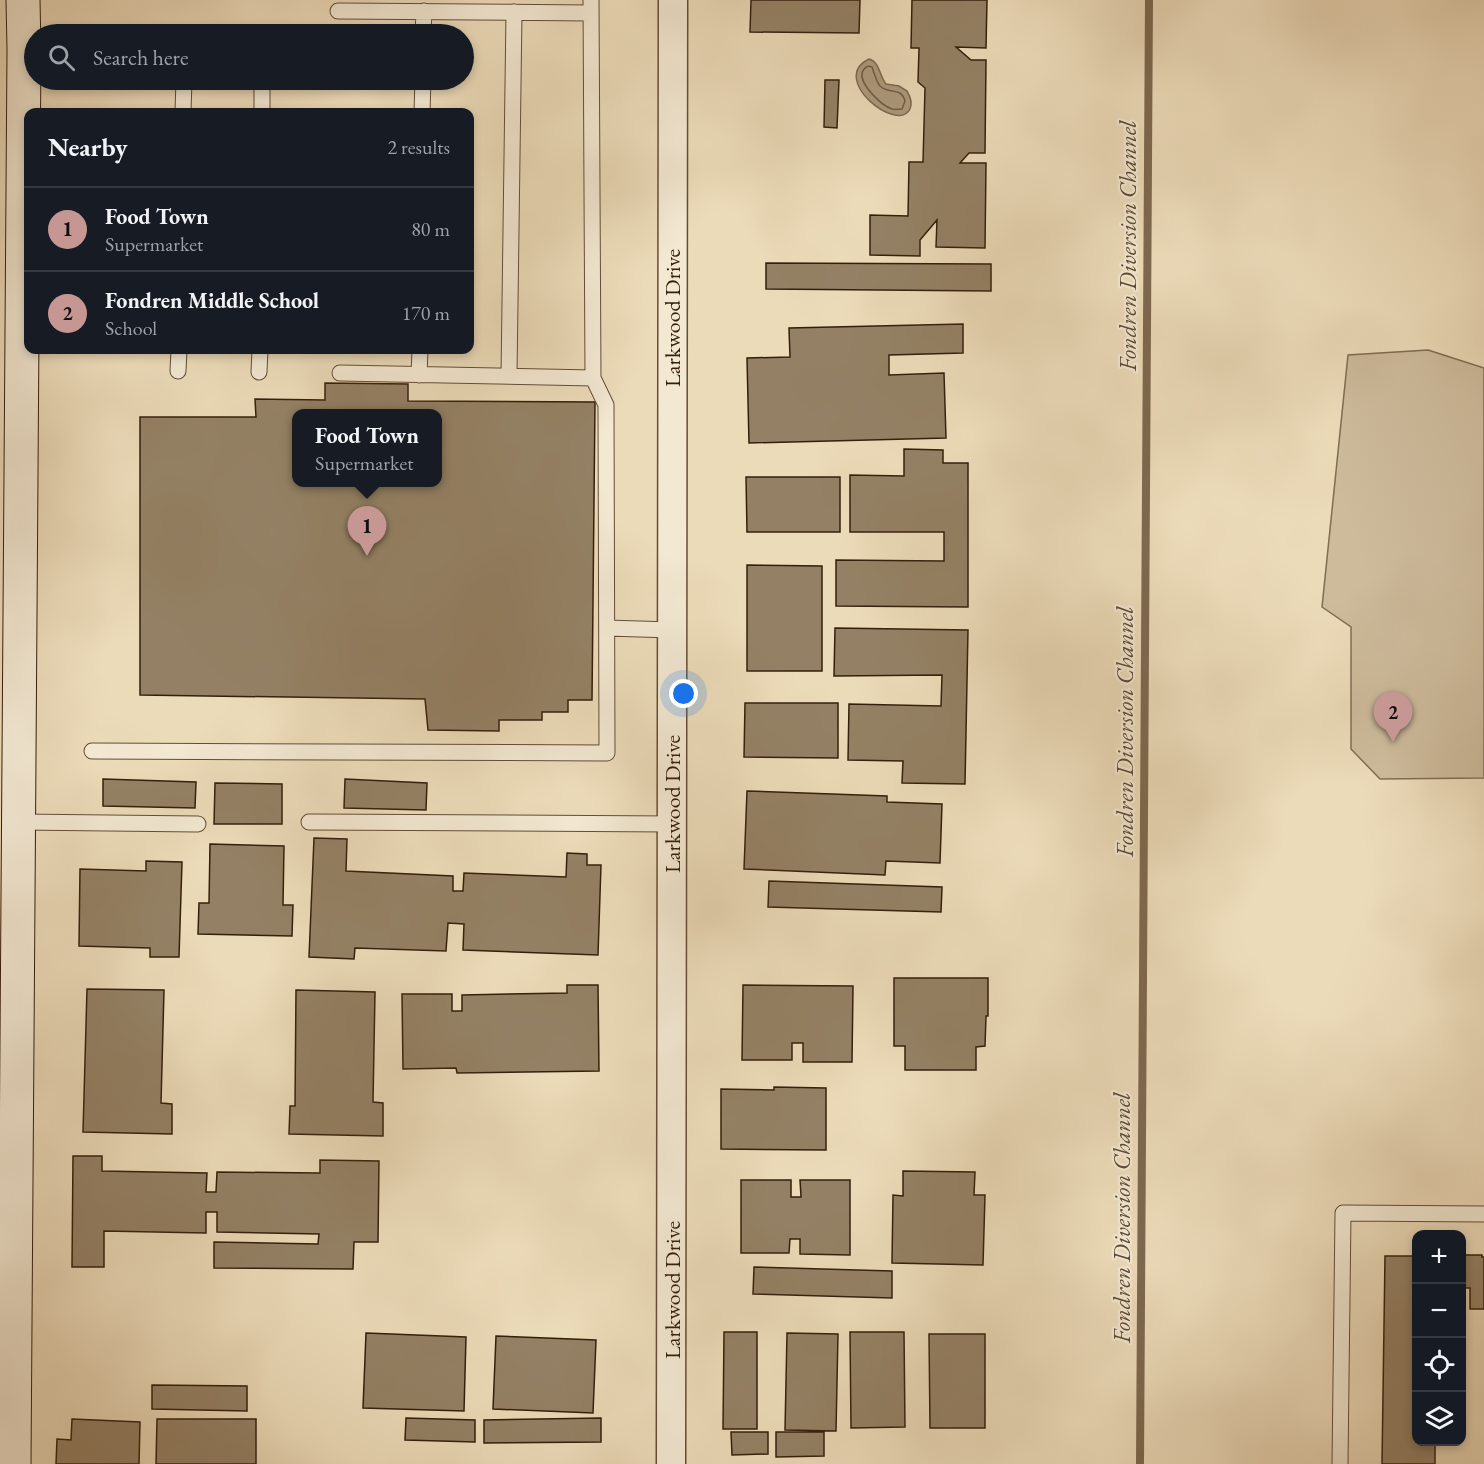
<!DOCTYPE html>
<html lang="en">
<head>
<meta charset="utf-8">
<style>
  :root { --surface:#171b24; --page:#242831; --text:#f1f3f6; --muted:#9ea1a6; --line:#363941; --accent:#c59692 }
  body { margin:0; font-family:"EB Garamond",serif; background:var(--page); color:var(--text) }
  .controls { position:absolute; right:18px; bottom:18px; display:grid; overflow:hidden; border-radius:12px; box-shadow:0 3px 9px #0003 }
  .controls button { width:54px; height:54px; display:grid; place-items:center; padding:0; border:0; border-bottom:2px solid var(--line); background:var(--surface); color:var(--text); font:30px sans-serif }
  .you { position:absolute; left:684px; top:694px; width:21px; height:21px; margin:-15px; border:4px solid #fff; border-radius:50%; background:#1a73e8; box-shadow:0 0 0 9px #1a73e833 }
  .badge { display:grid; place-items:center; width:39px; height:39px; border-radius:50%; background:var(--accent); color:#111; font-size:20px; font-weight:700 }
  .pin { position:absolute; translate:-50% -50px; filter:drop-shadow(0 2px 3px #0008) }
  .pin::after { content:''; position:absolute; top:32px; width:21px; height:18px; background:inherit; clip-path:polygon(0 0,100% 0,50% 100%) }
  .popup { position:absolute; left:292px; top:409px; width:150px; height:78px; box-sizing:border-box; display:grid; place-content:center; border-radius:12px; background:var(--surface); filter:drop-shadow(0 2px 4px #0005); font-size:20px; white-space:nowrap; color:var(--muted) }
  .popup b { font-size:22px; color:var(--text) }
  .popup::after { content:''; position:absolute; left:50%; top:100%; margin-left:-12px; border:12px solid transparent; border-top-color:var(--surface) }
  .list { margin:0; padding:0; list-style:none }
  h2 { display:flex; justify-content:space-between; align-items:center; height:78px; margin:0; padding:0 24px; font-size:26px }
  h2 small { font-size:20px; font-weight:400; color:var(--muted) }
  .list li { display:grid; grid-template-columns:39px 1fr auto; gap:18px; align-items:center; box-sizing:border-box; height:84px; padding:0 24px; border-top:2px solid var(--line) }
  .list b { display:block; font-size:22px; white-space:nowrap }
  .list p { margin:0; font-size:20px; white-space:nowrap; color:var(--muted) }
  .list em { font-size:20px; font-style:normal; color:var(--muted) }
  .icon { flex:none; width:33px; height:33px; fill:none; stroke:currentColor; stroke-width:2; stroke-linecap:round; stroke-linejoin:round }
  .map { position:relative; flex:none; width:1484px; height:1464px; overflow:hidden }
  .search { position:absolute; background:var(--surface); box-shadow:0 3px 9px #0003; left:24px; top:24px; width:450px; height:66px; display:flex; align-items:center; gap:15px; box-sizing:border-box; padding:0 21px; border-radius:33px; color:var(--muted); font-size:22px }
  .panel { position:absolute; background:var(--surface); box-shadow:0 3px 9px #0003; left:24px; top:108px; width:450px; height:246px; border-radius:12px }
  .map>svg:first-child { display:block }
  .green { fill:#cdbb9b; stroke:#806d53; stroke-width:1.5 }
  .water { fill:#ad9b7e; stroke:#7d6950; stroke-width:1.5 }
  .lines { fill:none; stroke-linecap:round; stroke-linejoin:round }
  .shore { stroke:#705d44; stroke-width:1.5 }
  .stream { stroke:#7d6950; stroke-width:8 }
  .building { fill:#948165; stroke:#341f0b; stroke-width:1.5; fill-rule:evenodd }
  .service-casing { stroke:#624e36; stroke-width:17 }
  .minor-casing { stroke:#624e36; stroke-width:31 }
  .secondary-casing { stroke:#341f0b; stroke-width:35 }
  .service { stroke:#f3e8d2; stroke-width:15 }
  .minor { stroke:#f3e8d2; stroke-width:28 }
  .secondary { stroke:#f3e8d2; stroke-width:33 }
  .labels { text-anchor:middle; stroke-width:4.5; stroke-linejoin:round; paint-order:stroke }
  .street-label { font-size:22px; fill:#341f0b; stroke:#f3e8d2 }
  .water-label { font-size:24px; font-style:italic; fill:#5e4a33; stroke:#f3e8d2 }
</style>
</head>
<body>
<div class="map">
<svg width="1484" height="1464" viewBox="0 0 1484 1464">
  <rect width="100%" height="100%" fill="#ecdbb9"/>
  <filter id="stains"><feTurbulence type="fractalNoise" baseFrequency=".00333" numOctaves="4"/><feColorMatrix values="0 0 0 0 .2 0 0 0 0 .09 0 0 0 0 .02 0 0 0 .5 -.17"/></filter>
  <radialGradient id="worn" r=".72"><stop offset=".6" stop-color="#630" stop-opacity="0"/><stop offset="1" stop-color="#630" stop-opacity=".3"/></radialGradient>
  <!-- green -->
  <path class="green" d="M1428 350 1484 368V778L1380 779 1351 749V627L1322 607 1348 355Z"/>
  <!-- water -->
  <path class="water" d="M869 59C880 62 879 75 886 84L899 86 907 91C910 96 913 102 910 109 898 134 828 79 869 59Z"/>
  <g class="lines">
    <!-- shore -->
    <path class="shore" d="M868 66 872 67C874 73 876 81 880 86 889 95 901 86 905 101L902 109C898 109 897 110 892 109 882 106 860 85 862 73 863 69 865 68 868 66Z"/>
    <!-- stream -->
    <path class="stream" d="M1140 1464 1149 0"/>
  </g>
  <!-- building -->
  <path class="building" d="M751 0H860L859 33 750 32Z
    M912 0H987L986 48 956 47 971 60H986L985 153H969L960 163H986L985 248 936 247 937 220 920 240V256L870 255V215L908 216 909 162H923L925 88 918 82 919 48H911Z
    M825 80H839L837 128 824 127Z
    M766 263 991 264V291L766 289Z
    M963 324V353L889 355V375L944 373 946 438 749 443 747 358 790 357 789 328Z
    M325 383 408 384V401L595 402 592 700H568V712H542V720H499V731L428 730 425 699 140 695V417H256L255 399 325 400ZM296 414H437V482H296Z
    M904 449 943 450V463H968V607L836 606V560L944 561V532H850V475L904 476Z
    M746 477H840V532H747Z
    M747 565 822 566V671H747Z
    M835 628 968 630 965 784 902 783 903 761 848 760 849 704 941 706 942 675 834 676Z
    M745 703H838V758L744 757Z
    M103 779 196 782 195 808 103 806Z
    M345 779 427 783 426 810 344 808Z
    M215 783 282 784V824H214Z
    M747 791 887 796V802L942 804 940 863 886 861 885 875 744 869Z
    M314 838 347 839 346 871 453 876V891H463L464 873 566 877 567 853 587 854V865H601L598 955 463 950 464 924 448 923 446 951 355 948 354 959 309 957Z
    M210 844 284 846 283 905H293L292 936 198 934 199 903H209Z
    M146 861 182 862 179 957H150V948L79 946 80 869 146 871Z
    M769 881 942 887 941 912 768 907Z
    M894 978H988V1016H986L985 1046 976 1047V1070H905V1046H894Z
    M567 985H598L599 1071 457 1073 456 1068 403 1069 402 994H452V1011H462V995L567 993Z
    M743 985 853 986 852 1062H803V1043H792V1060H742Z
    M87 989 164 990 161 1103 172 1104V1134L83 1132Z
    M296 990 375 992 373 1102 383 1103V1136L289 1134 290 1106H295Z
    M774 1087 826 1088V1150L721 1149V1089L774 1090Z
    M73 1156H102V1171L207 1173 206 1192H216L217 1172 320 1173V1160L379 1161 378 1242H354L353 1269 214 1268V1242L318 1244 319 1234 217 1232V1212H206V1233L104 1231V1267H72Z
    M903 1171 975 1172 974 1195H985L983 1265 892 1263 893 1195 903 1196Z
    M741 1180H791V1197H801L800 1180H850V1255L800 1254V1239H790L789 1253H741Z
    M1462 1255H1482V1257H1484V1309H1470V1288H1462Z
    M1385 1256H1416V1442H1435V1464H1382Z
    M754 1267 892 1271V1298L753 1294Z
    M724 1332H757V1429H723Z
    M850 1332H904L905 1427 851 1428Z
    M366 1333 466 1337 464 1411 363 1408Z
    M787 1333 838 1334 836 1431 785 1430Z
    M929 1334H985V1428H930Z
    M496 1336 596 1340 593 1413 493 1409Z
    M152 1385 247 1386V1411L152 1409Z
    M406 1418 475 1420V1442L405 1440Z
    M601 1418V1442L484 1443V1420Z
    M72 1419 140 1422 139 1464H56L57 1439 71 1440Z
    M157 1419H256V1464H156Z
    M731 1432H768V1454L732 1455Z
    M776 1432H824V1456L776 1457Z"/>
  <g class="lines">
    <defs>
      <path id="service" d="M338 11 591 13
        M423 34 424 11
        M183 112 184 80
        M262 112V80
        M422 112 423 80
        M178 371 179 350
        M259 372 260 350
        M340 373 593 378
        M419 375 420 350
        M509 376 514 12
        M607 628 672 630
        M92 751 607 753 606 405 593 378 591 0
        M19 822 198 824
        M309 822 672 824
        M1340 1464 1343 1213 1484 1214"/>
      <path id="minor" d="M671 1464 673 0"/>
      <path id="secondary" d="M14 1464 24 49 23 0"/>
    </defs>
    <!-- service casing -->
    <use href="#service" class="service-casing"/>
    <!-- minor casing -->
    <use href="#minor" class="minor-casing"/>
    <!-- secondary casing -->
    <use href="#secondary" class="secondary-casing"/>
    <!-- service -->
    <use href="#service" class="service"/>
    <!-- minor -->
    <use href="#minor" class="minor"/>
    <!-- secondary -->
    <use href="#secondary" class="secondary"/>
  </g>
  <g class="labels">
    <!-- street labels -->
    <g class="street-label">
      <text transform="translate(672 318) rotate(-90)" y="8">Larkwood Drive</text>
      <text transform="translate(672 804) rotate(-90)" y="8">Larkwood Drive</text>
      <text transform="translate(672 1290) rotate(-90)" y="8">Larkwood Drive</text>
    </g>
    <!-- water labels -->
    <g class="water-label">
      <text transform="translate(1128 246) rotate(-90)" y="8">Fondren Diversion Channel</text>
      <text transform="translate(1125 732) rotate(-90)" y="8">Fondren Diversion Channel</text>
      <text transform="translate(1122 1218) rotate(-90)" y="8">Fondren Diversion Channel</text>
    </g>
  </g>
  <rect width="100%" height="100%" filter="url(#stains)"/>
  <rect width="100%" height="100%" fill="url(#worn)"/>
</svg>
<div class="controls">
<button>+</button>
<button>−</button>
<button><svg class="icon" aria-label="locate" viewBox="0 0 24 24"><circle cx="12" cy="12" r="6"/><path d="M12 2v4M12 18v4M2 12h4M18 12h4"/></svg></button>
<button><svg class="icon" aria-label="layers" viewBox="0 0 24 24"><path d="M12 4l9 5-9 5-9-5zM3 14l9 5 9-5"/></svg></button>
</div>
<div class="you"></div>
<div class="pin badge" style="left:367px;top:556px">1</div>
<div class="popup"><b>Food Town</b>Supermarket</div>
<div class="pin badge" style="left:1393px;top:742px">2</div>
<div class="search"><svg class="icon" aria-label="search" viewBox="0 0 24 24"><circle cx="10" cy="10" r="6"/><path d="M15 15l6 6"/></svg>Search here</div>
<section class="panel">
<h2>Nearby<small>2 results</small></h2>
<ul class="list">
<li><span class="badge">1</span><div><b>Food Town</b><p>Supermarket</p></div><em>80 m</em></li>
<li><span class="badge">2</span><div><b>Fondren Middle School</b><p>School</p></div><em>170 m</em></li>
</ul>
</section>
</div>
</body>
</html>
